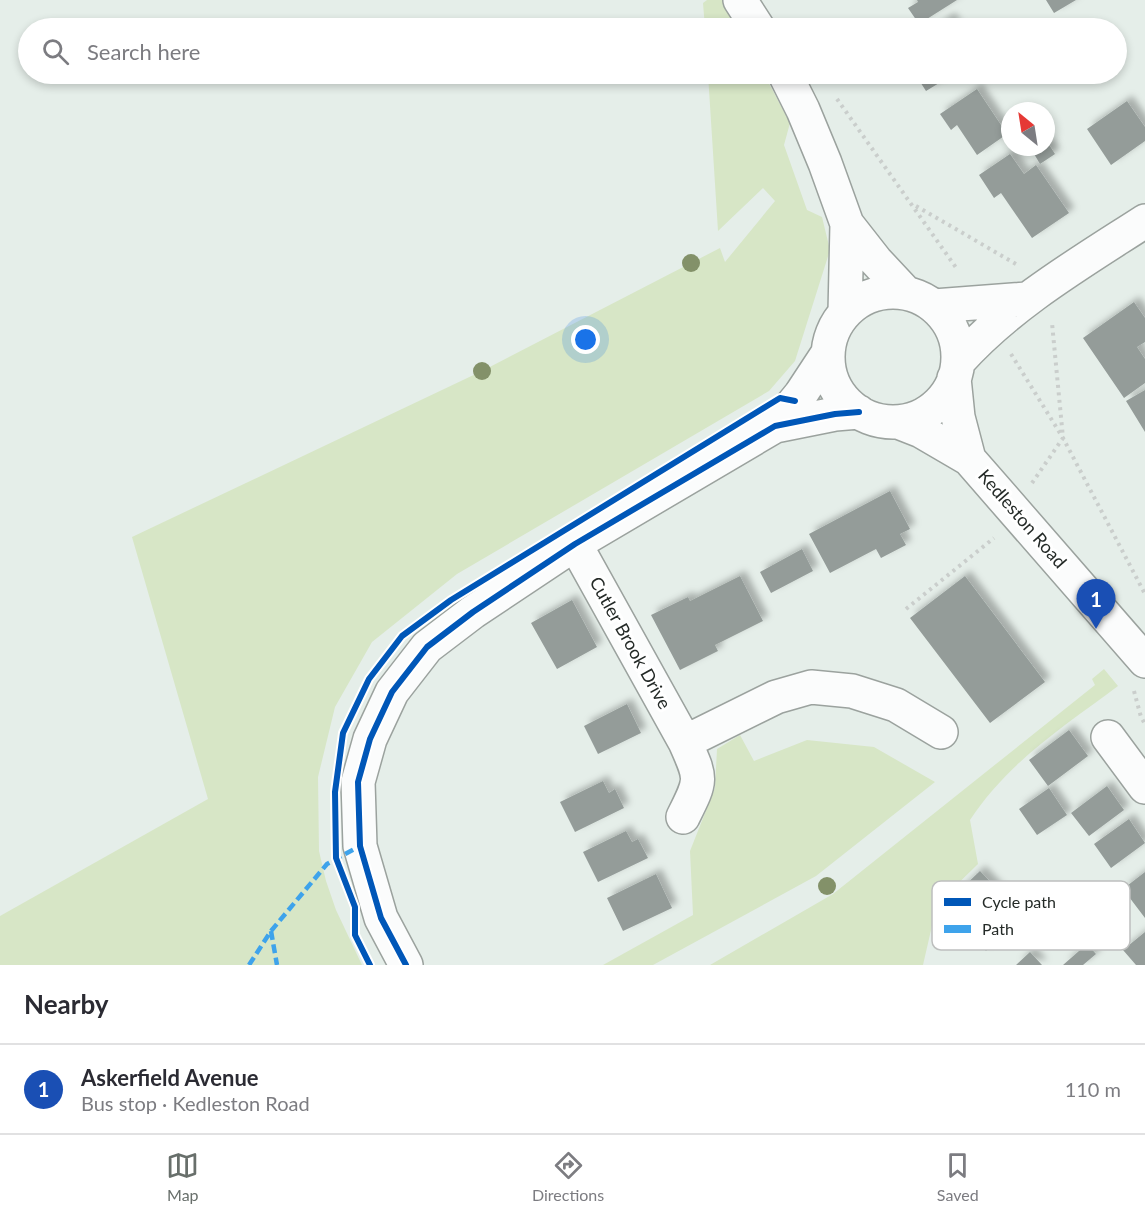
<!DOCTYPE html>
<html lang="en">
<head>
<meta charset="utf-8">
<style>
  :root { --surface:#fff; --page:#f7f7f7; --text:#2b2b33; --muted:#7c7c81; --line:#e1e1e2; --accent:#686f6b }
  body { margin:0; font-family:Lato,sans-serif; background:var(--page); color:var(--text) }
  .compass { position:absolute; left:1001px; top:102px; width:54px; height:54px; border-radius:50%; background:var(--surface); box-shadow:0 3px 9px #0003; rotate:330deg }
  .you { position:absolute; left:586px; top:340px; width:21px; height:21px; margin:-15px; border:4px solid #fff; border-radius:50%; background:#1a73e8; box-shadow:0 0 0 9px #1a73e833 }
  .badge { display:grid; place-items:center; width:39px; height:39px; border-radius:50%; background:var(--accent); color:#fff; font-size:20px; font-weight:700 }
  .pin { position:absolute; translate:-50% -50px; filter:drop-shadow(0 2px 3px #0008) }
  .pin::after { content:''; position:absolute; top:32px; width:21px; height:18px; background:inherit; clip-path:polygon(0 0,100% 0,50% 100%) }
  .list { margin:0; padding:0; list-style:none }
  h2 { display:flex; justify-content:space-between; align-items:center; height:78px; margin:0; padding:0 24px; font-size:26px }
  h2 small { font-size:20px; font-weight:400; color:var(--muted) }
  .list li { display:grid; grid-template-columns:39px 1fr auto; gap:18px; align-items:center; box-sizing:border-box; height:90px; padding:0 24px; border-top:2px solid var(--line) }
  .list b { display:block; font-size:22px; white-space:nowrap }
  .list p { margin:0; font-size:20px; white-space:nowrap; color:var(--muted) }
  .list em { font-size:20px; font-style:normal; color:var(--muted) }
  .icon { flex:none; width:33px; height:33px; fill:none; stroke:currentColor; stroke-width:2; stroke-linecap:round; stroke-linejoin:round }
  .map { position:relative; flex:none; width:1145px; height:965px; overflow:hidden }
  .search { position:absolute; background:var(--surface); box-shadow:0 3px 9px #0003; left:18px; right:18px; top:18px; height:66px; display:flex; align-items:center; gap:15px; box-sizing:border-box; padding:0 21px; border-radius:33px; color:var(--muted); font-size:22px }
  .sheet { height:168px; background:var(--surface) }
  nav { display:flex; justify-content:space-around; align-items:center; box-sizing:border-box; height:84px; border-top:2px solid var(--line); background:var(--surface); font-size:16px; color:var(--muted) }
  nav a { display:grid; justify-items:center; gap:3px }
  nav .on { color:var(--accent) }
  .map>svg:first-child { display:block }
  .green { fill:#d7e6c6 }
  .building { fill:#949c99; filter:url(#shadow) }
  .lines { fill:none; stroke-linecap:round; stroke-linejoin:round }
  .minor-casing { stroke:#9ba29e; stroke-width:36 }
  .path { stroke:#cacecc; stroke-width:4; stroke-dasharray:3 4.5; stroke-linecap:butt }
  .minor { stroke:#fbfcfc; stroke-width:33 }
  .quiet { stroke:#3ea3eb; stroke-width:4.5; stroke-dasharray:9 4.5; stroke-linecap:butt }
  .cycleway-casing { stroke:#fff; stroke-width:10 }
  .cycleway { stroke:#0057b8; stroke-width:6 }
  .tree { fill:#839169 }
  .labels { text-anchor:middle; stroke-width:6; stroke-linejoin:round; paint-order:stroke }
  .street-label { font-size:18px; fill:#242a27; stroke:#fff }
  .key { fill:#fff; stroke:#bdbfbe; stroke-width:1.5 }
  .key-label { font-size:16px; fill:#242a27 }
</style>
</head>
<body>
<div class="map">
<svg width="1145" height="965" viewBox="0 0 1145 965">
  <defs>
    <filter id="shadow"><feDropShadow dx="5.5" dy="-5.5" stdDeviation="3" flood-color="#0004"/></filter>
  </defs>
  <rect width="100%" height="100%" fill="#e5eee9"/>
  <!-- green -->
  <path class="green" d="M707 0H724L740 28H705L703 3Z
    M708 74H764L790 123 784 145 807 210 822 217 830 250 795 361 769 391 457 574 372 642 335 707 318 777 319 851 326 881 336 910 362 965H0V916L208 799 132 537 482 371 720 248 725 262 775 201 763 188 718 231Z
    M1104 669 1118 686C1063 727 1008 762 970 820L978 864 937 904 923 965H710L833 894 1095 685 1092 679Z
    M740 735 754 761 807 740 874 747 935 782 816 876 653 965H603L693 915 690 851 715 788 717 749Z"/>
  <!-- building -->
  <path class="building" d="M917 0H957L919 24 908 8 918 2Z
    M1046 0H1076L1054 13Z
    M950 18 957 28H934Z
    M915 74H954L926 91Z
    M977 89 1007 134 977 155 957 125 951 130 940 114Z
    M1127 101 1145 127V141L1111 165 1087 129Z
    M1046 140 1055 154 1040 164 1030 147H1046Z
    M1010 154 1024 174 1036 165 1069 213 1032 238 1001 193 994 198 979 175Z
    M1134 302 1145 318V342L1137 347 1145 359V383L1124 398 1083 338Z
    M1145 390V432L1126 401Z
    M890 491 910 529 900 534 906 545 881 558 876 549 830 573 809 534Z
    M802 549 813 571 771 593 760 572Z
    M740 576 763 621 715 645 718 651 680 670 651 615 688 597 690 601Z
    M965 576 1045 682 990 723 910 618Z
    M572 600 597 647 557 669 531 623Z
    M627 704 641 733 598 754 584 726Z
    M1069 730 1088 756 1048 786 1029 760Z
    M603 781 609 793 615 789 624 808 575 832 560 802Z
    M1107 786 1124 810 1089 836 1071 813Z
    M1049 788 1067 815 1037 835 1019 809Z
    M1129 819 1145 843 1111 868 1094 844Z
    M626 831 632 842 638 839 648 858 598 882 583 852Z
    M980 871 1022 915 986 951 943 906Z
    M1145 872V918L1123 889Z
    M656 874 672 908 623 931 607 898Z
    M1145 932V965H1136L1123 950Z
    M1087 944 1096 954 1083 965H1063Z
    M1030 952 1042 965H1016Z"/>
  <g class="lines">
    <defs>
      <path id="minor" d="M740 0 758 28
        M785 74 803 110 825 163 847 224 876 261 905 292
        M828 357a65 65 0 1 1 130 0a65 65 0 1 1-130 0Z
        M934 306 1026 299
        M845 313 847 224
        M958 362C1010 304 1080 263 1145 221
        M954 378 958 417 969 459
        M898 422 921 431 969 459 1145 661
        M775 426 801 394 828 353
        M575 544 685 742C702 780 702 779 683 817
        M1108 737 1145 787
        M685 742 776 697 811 687 852 691 896 705 941 732
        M406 965 381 918 360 846 358 782 370 739 392 692 427 647 473 612 575 544 775 426 835 414 859 412"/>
    </defs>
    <!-- minor casing -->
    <use href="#minor" class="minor-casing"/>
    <!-- path -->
    <path class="path" d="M837 99 957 269
      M916 206 1016 264
      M1011 354 1063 438 1145 594
      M1032 483 1063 438 1052 323
      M906 609 994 538
      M1134 691 1141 717 1145 724"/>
    <!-- minor -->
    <use href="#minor" class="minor"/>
    <!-- quiet -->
    <path class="quiet" d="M271 931 277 965
      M249 965 271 931 327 864 360 846"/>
    <defs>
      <path id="cycleway" d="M370 965 355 935V907L336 858 335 792 343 733 369 679 402 636 451 600 780 398 795 401
        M406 965 381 918 360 846 358 782 370 739 392 692 427 647 473 612 575 544 775 426 835 414 859 412"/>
    </defs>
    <!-- cycleway casing -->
    <use href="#cycleway" class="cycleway-casing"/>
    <!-- cycleway -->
    <use href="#cycleway" class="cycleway"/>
  </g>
  <!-- trees -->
  <g class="tree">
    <circle cx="691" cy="263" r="9"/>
    <circle cx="482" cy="371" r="9"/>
    <circle cx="827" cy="886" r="9"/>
  </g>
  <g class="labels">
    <!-- street labels -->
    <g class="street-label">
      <text transform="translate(1022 519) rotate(49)" y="6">Kedleston Road</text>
      <text transform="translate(630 643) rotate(61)" y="6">Cutler Brook Drive</text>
    </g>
  </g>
  <!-- legend -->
  <rect x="932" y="881" width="198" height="69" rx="9" class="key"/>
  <rect x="944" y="898" width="27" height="8" fill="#0057b8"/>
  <rect x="944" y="925" width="27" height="8" fill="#3ea3eb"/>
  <g class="key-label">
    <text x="982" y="908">Cycle path</text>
    <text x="982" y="935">Path</text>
  </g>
</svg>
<svg class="compass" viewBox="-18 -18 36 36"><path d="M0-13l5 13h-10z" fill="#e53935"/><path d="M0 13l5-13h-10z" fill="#7c7c81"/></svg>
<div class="you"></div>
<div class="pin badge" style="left:1096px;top:629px;background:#1a4fb4">1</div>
<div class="search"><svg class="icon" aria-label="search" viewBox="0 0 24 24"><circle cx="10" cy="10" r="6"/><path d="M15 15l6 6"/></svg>Search here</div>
</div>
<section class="sheet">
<h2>Nearby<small></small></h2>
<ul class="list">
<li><span class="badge" style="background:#1a4fb4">1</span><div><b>Askerfield Avenue</b><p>Bus stop · Kedleston Road</p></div><em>110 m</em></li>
</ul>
</section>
<nav>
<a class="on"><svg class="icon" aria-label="map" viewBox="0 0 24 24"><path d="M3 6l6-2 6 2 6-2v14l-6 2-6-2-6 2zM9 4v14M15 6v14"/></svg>Map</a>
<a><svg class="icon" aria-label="directions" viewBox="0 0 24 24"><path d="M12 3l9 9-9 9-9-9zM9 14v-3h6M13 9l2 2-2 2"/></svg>Directions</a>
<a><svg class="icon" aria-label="saved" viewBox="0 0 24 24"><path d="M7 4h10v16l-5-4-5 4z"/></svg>Saved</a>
</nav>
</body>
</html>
